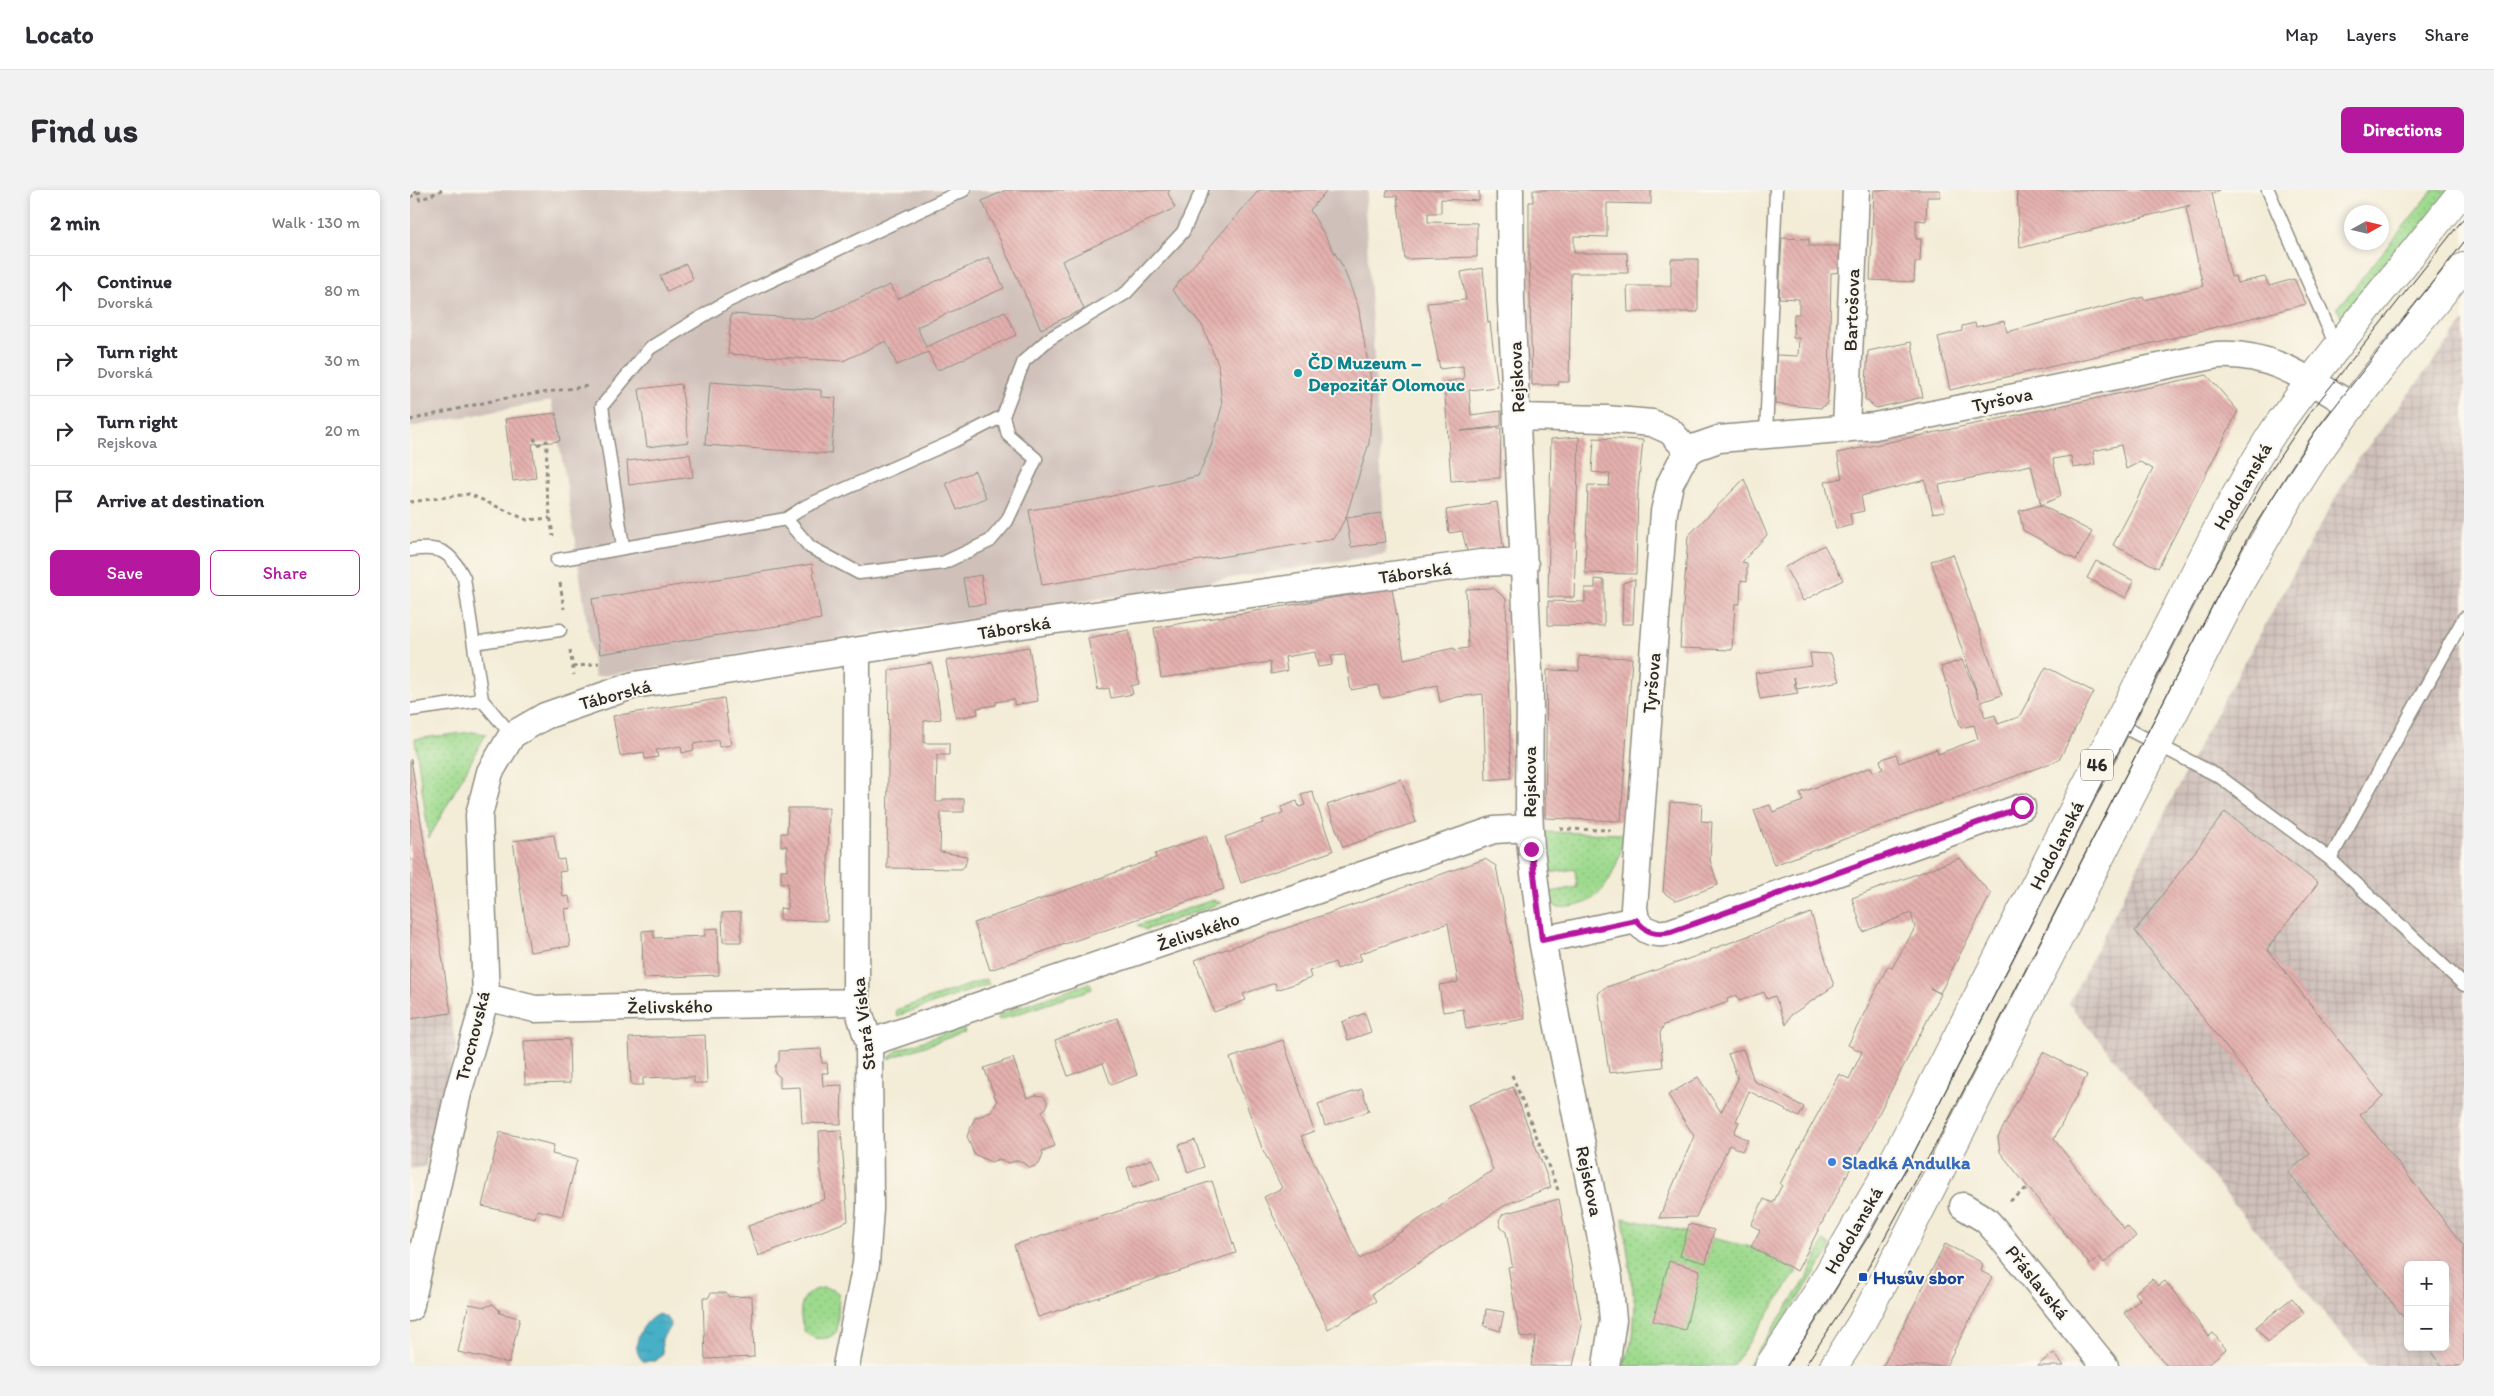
<!DOCTYPE html>
<html lang="en">
<head>
<meta charset="utf-8">
<style>
  :root { --surface:#fff; --page:#f2f2f3; --text:#2b2b33; --muted:#7c7c81; --line:#e1e1e2; --accent:#b5179e }
  body { margin:0; font-family:Itim,sans-serif; background:var(--page); color:var(--text) }
  .controls { position:absolute; right:15px; bottom:15px; display:grid; overflow:hidden; border-radius:8px; box-shadow:0 2px 8px #0003 }
  .controls button { width:45px; height:45px; display:grid; place-items:center; padding:0; border:0; border-bottom:1px solid var(--line); background:var(--surface); color:var(--text); font:25px sans-serif }
  .compass { position:absolute; left:1934px; top:15px; width:45px; height:45px; border-radius:50%; background:var(--surface); box-shadow:0 2px 8px #0003; rotate:82deg }
  .stop { position:absolute; width:15px; height:15px; margin:-11px; border:4px solid #b5179e; border-radius:50%; background:#fff }
  .stop.end { background:#b5179e; border-color:#fff; box-shadow:0 1px 5px #0008 }
  .list { margin:0; padding:0; list-style:none }
  h2 { display:flex; justify-content:space-between; align-items:center; height:65px; margin:0; padding:0 20px; font-size:21px }
  h2 small { font-size:16px; font-weight:400; color:var(--muted) }
  .list li { display:grid; grid-template-columns:32px 1fr auto; gap:15px; align-items:center; box-sizing:border-box; height:70px; padding:0 20px; border-top:1px solid var(--line) }
  .list b { display:block; font-size:19px; white-space:nowrap }
  .list p { margin:0; font-size:16px; white-space:nowrap; color:var(--muted) }
  .list em { font-size:16px; font-style:normal; color:var(--muted) }
  .actions { display:flex; gap:10px; padding:15px 20px }
  .actions a { flex:1; padding:11px 0; border:1px solid var(--accent); border-radius:8px; text-align:center; font-size:18px; color:var(--accent) }
  .actions .main { background:var(--accent); color:#fff }
  .icon { flex:none; width:28px; height:28px; fill:none; stroke:currentColor; stroke-width:2; stroke-linecap:round; stroke-linejoin:round }
  .map { position:relative; flex:none; width:2054px; height:1176px; overflow:hidden; border-radius:8px }
  header { display:flex; align-items:center; gap:30px; box-sizing:border-box; height:70px; padding:0 25px; background:var(--surface); border-bottom:1px solid var(--line) }
  header strong { font-size:24px }
  nav { display:flex; gap:28px; margin-inline-start:auto; font-size:18px }
  .intro { display:flex; align-items:center; justify-content:space-between; box-sizing:border-box; height:120px; padding:0 30px }
  h1 { margin:0; font-size:35px }
  .button { padding:12px 22px; border-radius:8px; background:var(--accent); color:#fff; font-size:18px; font-weight:700 }
  main { display:flex; gap:30px; padding:0 30px }
  aside { flex:1; background:var(--surface); border-radius:8px; box-shadow:0 2px 8px #0003 }
  .map>svg:first-child { display:block }
  .industrial { fill:url(#industrial-grid); fill-rule:evenodd }
  .railway { fill:#cfc0ba }
  .grass { fill:url(#grass-dots); stroke:#64825c }
  .water { fill:url(#water-ripples); stroke:#396d78 }
  .building { fill:url(#building-back-hatch) }
  .lines { fill:none; stroke-linecap:round; stroke-linejoin:round }
  .lane-casing { stroke:#8f8c81; stroke-width:15 }
  .street-casing { stroke:#8f8c81; stroke-width:29 }
  .primary-casing { stroke:#8f8c81; stroke-width:30 }
  .path { stroke:#8f8c81; stroke-width:3; stroke-dasharray:4 4; stroke-linecap:butt }
  .lane { stroke:#fff; stroke-width:12 }
  .street { stroke:#fff; stroke-width:26 }
  .primary { stroke:#fff; stroke-width:28 }
  .tram { stroke:#2b2b2b; stroke-width:1 }
  .route { stroke:#b5179e; stroke-width:6 }
  .culture-dot { fill:#0f9aa8; stroke:#fbf7ec; stroke-width:2 }
  .shop-dot { fill:#3f7fe0; stroke:#fbf7ec; stroke-width:2 }
  .transit-dot { fill:#1a4fb4; stroke:#fbf7ec; stroke-width:2 }
  .labels { text-anchor:middle; stroke-width:4; stroke-linejoin:round; paint-order:stroke }
  .shield { fill:#fbf7ec; stroke:#696865; stroke-width:1 }
  .shield-label { font-size:18px; font-weight:bold; fill:#2b2b2b }
  .street-label { font-size:19px; fill:#2b2b2b; stroke:#fbf7ec }
  .culture-label { font-size:19px; font-weight:bold; fill:#0d838f; stroke:#fbf7ec; text-anchor:start }
  .shop-label { font-size:19px; font-weight:bold; fill:#366cbe; stroke:#fbf7ec; text-anchor:start }
  .transit-label { font-size:19px; font-weight:bold; fill:#164399; stroke:#fbf7ec; text-anchor:start }
</style>
</head>
<body>
<header>
<strong>Locato</strong>
<nav><a>Map</a><a>Layers</a><a>Share</a></nav>
</header>
<div class="intro"><h1>Find us</h1><a class="button">Directions</a></div>
<main>
<aside>
<h2>2 min<small>Walk · 130 m</small></h2>
<ul class="list">
<li><svg class="icon" aria-label="ahead" viewBox="0 0 24 24"><path d="M12 20V5M6 11l6-6 6 6"/></svg><div><b>Continue</b><p>Dvorská</p></div><em>80 m</em></li>
<li><svg class="icon" aria-label="right" viewBox="0 0 24 24"><path d="M7 20v-9h11M14 6l5 5-5 5"/></svg><div><b>Turn right</b><p>Dvorská</p></div><em>30 m</em></li>
<li><svg class="icon" aria-label="right" viewBox="0 0 24 24"><path d="M7 20v-9h11M14 6l5 5-5 5"/></svg><div><b>Turn right</b><p>Rejskova</p></div><em>20 m</em></li>
<li><svg class="icon" aria-label="arrive" viewBox="0 0 24 24"><path d="M6 21V4h12l-3 4 3 4H6"/></svg><div><b>Arrive at destination</b></div></li>
</ul>
<div class="actions"><a class="main">Save</a><a>Share</a></div>
</aside>
<div class="map">
<svg width="2054" height="1176" viewBox="0 0 2054 1176">
  <defs>
    <pattern id="industrial-grid" width="8" height="8" patternUnits="userSpaceOnUse" patternTransform="scale(1.25)"><rect width="8" height="8" fill="#cfc0ba"/><path d="M0 4h8M4 0v8" fill="none" stroke="#b2a5a0"/></pattern>
    <pattern id="grass-dots" width="8" height="8" patternUnits="userSpaceOnUse" patternTransform="scale(1.25)"><rect width="8" height="8" fill="#9eda8e"/><path d="M2 2h.1M6 6h.1" fill="none" stroke="#88bb7b" stroke-width="1.8" stroke-linecap="round"/></pattern>
    <pattern id="water-ripples" width="26" height="14" patternUnits="userSpaceOnUse" patternTransform="scale(1.25)"><rect width="26" height="14" fill="#47afc6"/><path d="M2 4q2-2 4 0t4 0M15 11q2-2 4 0t4 0" fill="none" stroke="#3b8fa1"/></pattern>
    <pattern id="building-back-hatch" width="6" height="6" patternUnits="userSpaceOnUse" patternTransform="scale(1.25)"><rect width="6" height="6" fill="#e4b1af"/><path d="M-1 5l2 2M0 0l6 6M5-1l2 2" fill="none" stroke="#c49897"/></pattern>
  </defs>
  <rect width="100%" height="100%" fill="#fbf7ec"/>
  <filter id="ink" filterUnits="userSpaceOnUse"><feTurbulence type="fractalNoise" baseFrequency=".02" numOctaves="2"/><feDisplacementMap in="SourceGraphic" scale="10" xChannelSelector="R" yChannelSelector="G"/><feConvolveMatrix kernelMatrix="1 2 1 2 8 2 1 2 1" color-interpolation-filters="sRGB"/></filter>
  <filter id="wash" filterUnits="userSpaceOnUse"><feTurbulence type="fractalNoise" baseFrequency=".0096" numOctaves="4" result="noise"/><feDisplacementMap in="SourceGraphic" scale="20" xChannelSelector="R" yChannelSelector="G"/><feGaussianBlur stdDeviation="1.12" result="paint"/><feColorMatrix in="noise" values="0 0 0 0 0 0 0 0 0 0 0 0 0 0 0 0 0 1.4 0 .05"/><feComposite in="paint" operator="in"/></filter>
  <g filter="url(#wash)">
    <rect width="100%" height="100%" fill="#f3ecd7"/>
    <!-- industrial -->
    <path class="industrial" d="M2054 132V1176H1958L1659 814 1793 547 1945 273ZM1998 1075H2035V1157H1998Z
      M0 582 46 857 15 977 0 979Z"/>
    <!-- railway -->
    <path class="railway" d="M0 0H958L955 18 976 364 185 487 155 285 141 211 0 237Z"/>
    <!-- grass -->
    <path class="grass" d="M2023 0H2043L1936 134 1927 119Z
      M62 542 76 544 19 648 5 549Z
      M1128 642 1215 644C1206 683 1193 721 1146 717L1136 703 1167 697 1165 679 1132 684Z
      M803 710 811 713 735 740 728 735Z
      M576 789 579 794 487 826 486 820Z
      M680 793 682 799 589 830 587 825Z
      M553 837 555 842 478 869 488 860Z
      M1213 1028 1341 1057 1387 1081 1323 1176H1213L1223 1148 1225 1115Z
      M1414 1051 1422 1057 1344 1176H1337L1397 1088Z
      M413 1098 424 1100 429 1104 427 1141C420 1151 403 1151 395 1142 387 1122 389 1101 413 1098Z"/>
    <!-- water -->
    <path class="water" d="M249 1124C269 1131 257 1139 252 1149 251 1154 253 1160 252 1165L246 1171H233C218 1157 233 1130 249 1124Z"/>
    <g id="blocks">
      <!-- building -->
      <path class="building" d="M596 0H760L758 3 765 18 652 71 674 119 631 139 572 11Z
        M849 0H917L900 20 933 77 948 116 963 202 959 253 936 327 924 349 632 395 619 320 685 310 788 286 801 256 812 216 808 174 792 135 762 100Z
        M977 0H1069V11L1031 9V23H1018V32L1067 33V67L995 69 987 6H976Z
        M1123 0H1241V14L1197 13V47L1164 46V63H1217L1218 83H1161L1159 192H1148L1149 195H1122L1119 63V12H1123Z
        M1464 0H1530V7H1517L1516 31 1506 30V49H1511L1510 72H1505L1504 92 1460 90Z
        M1607 0H1810L1802 4 1821 87 1825 86 1827 93 1855 87 1859 96 1884 89 1896 114 1743 153 1540 200 1528 147 1552 141V136L1565 133 1566 137 1594 131 1597 142 1733 107 1734 110 1793 96 1776 18 1781 15 1610 58Z
        M1372 48 1399 49V56H1433L1432 82 1421 83 1419 190 1417 214 1411 218 1365 214 1366 165 1388 166 1389 148H1383L1384 124H1389V109L1369 108Z
        M579 67 594 98 507 137 516 157 595 121 606 145 531 179H526L518 162 487 175 476 151 433 171 318 164 321 124 403 129 480 95 487 109Z
        M1261 69H1288V122H1218L1217 96H1261Z
        M276 74 283 89 257 101 250 86Z
        M1073 78 1078 133 1080 132 1088 197 1059 200 1061 225 1091 221V236L1051 241 1091 238 1090 288 1041 291 1034 192 1054 189 1053 176 1030 179 1017 113 1056 110 1051 82Z
        M1501 152 1513 207 1466 218 1455 209 1458 161Z
        M1797 185 1828 221 1748 378 1703 355 1743 279 1730 272 1716 279 1711 255 1683 261 1685 274 1675 276 1663 278 1661 266 1643 269 1651 306 1631 315 1621 275 1529 295 1535 321 1523 323 1515 290 1451 306 1454 321 1440 324 1442 335 1426 339 1415 292 1432 288 1427 263Z
        M300 192 411 200V207L426 208 421 264 295 255Z
        M271 194 279 252 237 257 229 199Z
        M146 223 150 251 122 254 126 288 103 291 95 229Z
        M1169 247 1164 407H1138L1141 249Z
        M1184 248 1233 250 1228 299 1226 384 1175 383 1178 295 1199 296 1200 284 1182 282Z
        M280 264 283 287 219 295 217 271Z
        M565 281 576 308 547 320 536 293Z
        M1334 289 1357 345 1332 372 1337 373V391L1331 390 1330 414H1325L1322 460 1270 458 1278 346Z
        M1087 312 1094 362 1057 361 1052 341 1039 343 1036 320Z
        M1631 315 1682 342 1666 370 1613 340 1609 321Z
        M971 323 975 352 941 357 936 328Z
        M1414 355 1433 390 1393 411 1375 377Z
        M1543 364 1592 505 1571 512 1575 528 1585 525 1588 534 1609 527 1636 477 1684 502 1649 570 1364 675 1344 620 1360 615 1363 622 1393 611 1390 603 1461 577 1463 582 1473 579 1470 570 1486 564 1489 573 1527 559 1528 564 1568 549 1564 535 1551 538 1531 477 1552 470 1569 508 1521 371Z
        M1686 371 1724 391 1716 408 1677 388Z
        M402 374 411 429 190 464 182 409Z
        M571 385 575 414 558 416 553 388Z
        M1185 389 1194 390V436L1138 435V411L1175 412V398H1185Z
        M1225 389 1223 434H1212L1213 393Z
        M982 398 994 469 1044 458V460L1058 458 1056 399 1083 398 1096 409 1101 588 1076 590 1073 504 1047 507 1030 512 1027 495 973 508 970 504 968 495 941 500 935 465 921 466 922 475 908 477 905 462 875 467 877 481 861 484 860 472 751 488 744 438Z
        M719 440 729 494 721 496 723 504 701 508 699 498 688 500 678 448Z
        M619 457 628 511 604 515V509L586 512V515L567 518 568 524 546 528 536 471Z
        M1400 463 1421 464 1430 491 1387 499 1384 487 1385 497 1388 503 1350 509 1345 483 1402 476Z
        M1169 466 1222 468 1211 631 1135 628 1137 480 1169 481Z
        M522 473 531 529 514 531V553H539V565H527L526 612H533V609H554V622H531L530 662 557 666 555 676 551 679 477 678 479 480Z
        M314 508 321 555 309 557 308 550 283 554 284 560 272 563 271 556 246 560 248 567 235 569 234 562 210 566 203 526Z
        M1 569 41 823 0 829V570Z
        M991 589 1006 632 933 657 917 615Z
        M902 601 923 661 831 693 815 647 853 633 852 630 873 623 871 617 887 611 889 617 895 615 891 604Z
        M1260 612 1292 614 1291 631 1302 632 1300 670 1308 695 1266 711 1253 702Z
        M378 618H419L417 731 370 730V718L377 719 378 693H371V680H377V656H371V643H377Z
        M1815 622 1908 693 1857 759 1973 906 1950 925 2054 1056V1176H2032L2017 1157H2035V1075H1998V1133L1878 982 1900 964 1725 741Z
        M144 645 148 670 154 669 156 681 149 682 153 707 159 706 161 718 155 719 160 756 120 762 103 651Z
        M796 646 814 699 580 780 564 733 746 668 745 664Z
        M1550 668 1581 704 1530 803 1520 798 1531 804 1387 1081 1341 1057 1350 1040 1341 1035 1354 1009 1363 1013 1372 995 1370 994 1429 884 1439 889 1452 862 1438 855 1478 776 1482 778 1505 738 1501 723 1453 742 1442 708Z
        M1075 669 1086 676 1115 829 1056 839 1053 819 1033 822 1029 795 1048 792 1038 733 949 764 952 770 927 779 925 772 899 781 901 788 867 800 865 793 833 804 836 810 804 822 785 770Z
        M331 722V752H313L312 723Z
        M1401 723 1424 796 1381 825 1376 835 1365 806 1357 809 1354 802 1329 811 1327 805 1317 809 1318 812 1254 835 1250 843 1253 877 1199 883 1188 804 1194 798 1301 761 1300 760Z
        M308 738 309 785 233 788 232 741 244 740V748L270 747 295 746V739Z
        M955 823 961 842 938 850 932 832Z
        M707 828 727 885 701 895 693 873 658 886 645 850Z
        M295 845 297 893H284V887H258L233 888V895H221L219 848Z
        M159 849 160 893 115 894 114 851Z
        M873 850 904 941 891 946 950 1069 1083 980 1059 915 1103 897 1141 997 1097 1014 962 1104 966 1111 918 1139 854 1007 872 998 852 958 820 868Z
        M411 859 412 873H417L418 883H412L413 896 432 895 431 934 392 933 390 897 370 898V887L365 883V876L369 871V861Z
        M1333 859 1344 891 1394 917 1389 927 1339 901 1326 931 1329 932 1324 943 1338 950 1332 961 1319 955 1286 1027 1249 1028 1284 946 1258 905 1288 887 1311 922 1328 889 1318 864Z
        M1633 862 1677 885 1644 949 1714 1039 1717 1036 1726 1046 1694 1073 1689 1067 1680 1075 1590 962 1588 947Z
        M603 868 617 908 626 905 633 906 637 911V917L632 921 645 956 632 961 633 965 629 974 620 978 609 970 599 973 589 969 581 972 564 964 557 946 565 928 581 922 587 912 574 878Z
        M952 899 959 921 915 936 908 914Z
        M431 940 438 1031 348 1066 338 1036 415 1009 410 975 409 941Z
        M90 942 144 955 142 964 167 970 152 1026 127 1020 125 1028 72 1016Z
        M785 950 794 977 778 983 769 955Z
        M742 969 750 989 723 998 717 978Z
        M802 991 826 1063 628 1127 604 1055Z
        M1149 1009 1172 1135 1163 1176H1121L1126 1146 1118 1148 1110 1146 1098 1077 1103 1076 1102 1074 1096 1042 1091 1038 1089 1030 1093 1024Z
        M1279 1034 1304 1040 1296 1073 1270 1066Z
        M1535 1054 1571 1072 1573 1075 1571 1081 1582 1087 1536 1176H1473Z
        M1259 1071 1290 1080 1275 1140 1243 1131Z
        M1742 1089 1748 1096 1755 1091 1799 1146 1803 1143 1816 1159 1796 1176H1757L1714 1123 1730 1110 1725 1103Z
        M301 1103H316L319 1107 342 1106 344 1167 295 1169 293 1108H298Z
        M1882 1108 1894 1123 1858 1152 1846 1137Z
        M59 1114 75 1117 83 1114 90 1121 89 1123 110 1128 99 1173 48 1162Z
        M1076 1119 1094 1122 1090 1141 1074 1136Z
        M1644 1163 1654 1176H1627Z"/>
    </g>
  </g>
  <g filter="url(#ink)">
    <use href="#blocks" fill-opacity="0" stroke="#8f8c81" stroke-width="1"/>
    <g class="lines">
      <defs>
        <path id="lane" d="M1858 0 1927 158
          M1356 245 1366 0
          M376 329 400 357 449 383 533 373 580 351 597 331 626 269 598 245 593 226
          M213 357 192 216 240 158 316 112 554 0
          M0 360C30 356 40 360 54 388L72 510 102 545
          M147 370 376 329 396 316 544 251 593 226 614 171 639 149 716 103 773 42 792 0
          M64 453 150 440
          M0 520 72 510
          M1708 534 1810 587 1920 669 2054 795
          M1920 669 2054 428"/>
        <path id="street" d="M1100 0 1101 111 1120 502 1119 617 1121 659 1132 750 1147 832 1199 1088 1203 1130 1196 1176
          M1108 227 1196 229 1242 233 1260 241 1279 262
          M1436 239 1446 0
          M1226 730 1224 718 1254 322 1260 294 1270 274 1279 262 1286 257 1309 249 1465 236 1807 165C1860 161 1899 190 1942 216
          M1132 750 1226 730C1236 743 1246 745 1261 742L1612 617
          M76 807 125 819 446 812
          M459 853 1084 640 1119 638
          M1553 1016 1576 1030 1585 1040 1695 1176
          M0 1118 48 903 76 807 69 625 80 582 102 545 135 526 224 495 632 432 1071 373 1095 372 1115 375
          M436 1176 456 1074 460 1019 459 853 446 812 447 461"/>
        <path id="primary" d="M1359 1176 1406 1105 1484 970 1812 330C1830 298 1847 265 1868 235 1926 154 1992 78 2053 0
          M1424 1176 1452 1132 1479 1081 1831 391C1856 349 1879 305 1907 264 1952 199 2004 138 2054 77"/>
      </defs>
      <!-- lane casing -->
      <use href="#lane" class="lane-casing"/>
      <!-- street casing -->
      <use href="#street" class="street-casing"/>
      <!-- primary casing -->
      <use href="#primary" class="primary-casing"/>
      <!-- path -->
      <path class="path" d="M5 0 10 10 32 0
        M0 7 12 1
        M0 230 90 209 178 196
        M124 248 127 255 137 251 136 296 143 346
        M0 312 59 304 117 330 140 328
        M150 393 154 419
        M160 460 164 485
        M163 477 189 473
        M1150 639 1201 640
        M1102 885 1148 1000
        M1600 1011 1618 998"/>
      <!-- lane -->
      <use href="#lane" class="lane"/>
      <!-- street -->
      <use href="#street" class="street"/>
      <!-- primary -->
      <use href="#primary" class="primary"/>
      <!-- tram -->
      <path class="tram" d="M1377 1176 1461 1042 1496 978 1786 410 1856 287 1898 225 2054 28
        M1395 1176 1453 1087 1528 950 1840 343 1904 243 2054 52"/>
    </g>
  </g>
  <g class="lines" filter="url(#ink)">
    <!-- route -->
    <path class="route" d="M1121 659 1132 750 1226 730C1236 743 1246 745 1261 742L1612 617"/>
  </g>
  <!-- markers -->
  <circle class="culture-dot" cx="888" cy="183" r="5"/>
  <circle class="shop-dot" cx="1422" cy="972" r="5"/>
  <rect class="transit-dot" x="1448" y="1082" width="10" height="10" rx="2.5"/>
  <g class="labels">
    <!-- shield labels -->
    <rect class="shield" x="1671" y="559.5" width="32" height="31" rx="4"/>
    <g class="shield-label">
      <text x="1687" y="581">46</text>
    </g>
    <!-- street labels -->
    <g class="street-label">
      <text transform="translate(1441 120) rotate(-88)" y="7">Bartošova</text>
      <text transform="translate(1106 187) rotate(-93)" y="7">Rejskova</text>
      <text transform="translate(1592 209) rotate(-12)" y="7">Tyršova</text>
      <text transform="translate(1832 296) rotate(-60)" y="7">Hodolanská</text>
      <text transform="translate(1005 382) rotate(-8)" y="7">Táborská</text>
      <text transform="translate(604 437) rotate(-9)" y="7">Táborská</text>
      <text transform="translate(1241 493) rotate(-85)" y="7">Tyršova</text>
      <text transform="translate(205 504) rotate(-15)" y="7">Táborská</text>
      <text transform="translate(1119 592) rotate(-90)" y="7">Rejskova</text>
      <text transform="translate(1646 655) rotate(-63)" y="7">Hodolanská</text>
      <text transform="translate(788 741) rotate(-19)" y="7">Želivského</text>
      <text transform="translate(260 816) rotate(-1)" y="7">Želivského</text>
      <text transform="translate(453 834) rotate(-97)" y="7">Stará Víska</text>
      <text transform="translate(62 846) rotate(-76)" y="7">Trocnovská</text>
      <text transform="translate(1180 991) rotate(78)" y="7">Rejskova</text>
      <text transform="translate(1443 1040) rotate(-60)" y="7">Hodolanská</text>
      <text transform="translate(1628 1092) rotate(51)" y="7">Přáslavská</text>
    </g>
    <!-- culture labels -->
    <g class="culture-label">
      <text x="898" y="179">ČD Muzeum –<tspan x="898" dy="22">Depozitář Olomouc</tspan></text>
    </g>
    <!-- shop labels -->
    <g class="shop-label">
      <text x="1432" y="979">Sladká Andulka</text>
    </g>
    <!-- transit labels -->
    <g class="transit-label">
      <text x="1463" y="1094">Husův sbor</text>
    </g>
  </g>
</svg>
<div class="controls">
<button>+</button>
<button>−</button>
</div>
<svg class="compass" viewBox="-18 -18 36 36"><path d="M0-13l5 13h-10z" fill="#e53935"/><path d="M0 13l5-13h-10z" fill="#7c7c81"/></svg>
<div class="stop" style="left:1612px;top:617px"></div>
<div class="stop end" style="left:1121px;top:659px"></div>
</div>
</main>
</body>
</html>
